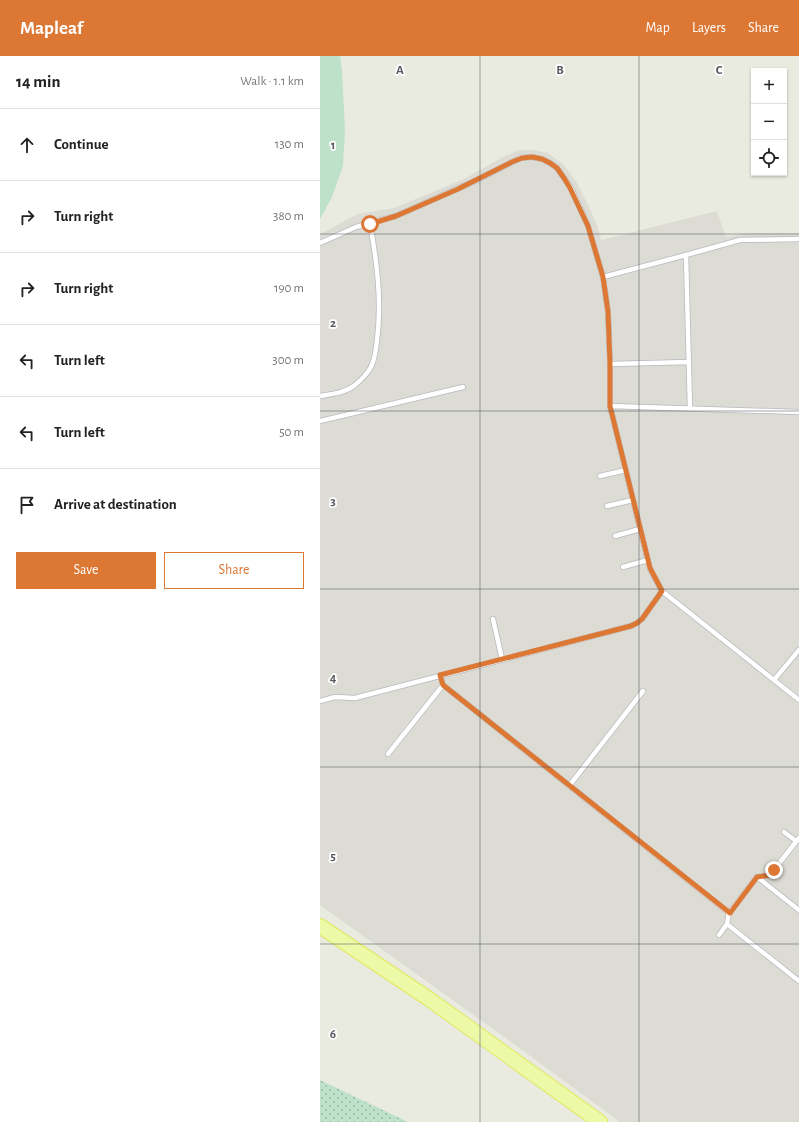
<!DOCTYPE html>
<html lang="en">
<head>
<meta charset="utf-8">
<style>
  :root { --surface:#fff; --page:#f2f2f2; --text:#222; --muted:#767676; --line:#e0e0e0; --accent:#dc7734 }
  body { margin:0; font-family:"Alegreya Sans",sans-serif; background:var(--page); color:var(--text) }
  .controls { position:absolute; right:12px; top:12px; display:grid; overflow:hidden; border-radius:0px; box-shadow:0 1px 3px #0004 }
  .controls button { width:36px; height:36px; display:grid; place-items:center; padding:0; border:0; border-bottom:1px solid var(--line); background:var(--surface); color:var(--text); font:20px sans-serif }
  .stop { position:absolute; width:12px; height:12px; margin:-9px; border:3px solid #dc7734; border-radius:50%; background:#fff }
  .stop.end { background:#dc7734; border-color:#fff; box-shadow:0 1px 4px #0008 }
  .list { margin:0; padding:0; list-style:none }
  h2 { display:flex; justify-content:space-between; align-items:center; height:52px; margin:0; padding:0 16px; font-size:17px }
  h2 small { font-size:13px; font-weight:400; color:var(--muted) }
  .list li { display:grid; grid-template-columns:26px 1fr auto; gap:12px; align-items:center; box-sizing:border-box; height:72px; padding:0 16px; border-top:1px solid var(--line) }
  .list b { display:block; font-size:15px; white-space:nowrap }
  .list em { font-size:13px; font-style:normal; color:var(--muted) }
  .actions { display:flex; gap:8px; padding:12px 16px }
  .actions a { flex:1; padding:9px 0; border:1px solid var(--accent); border-radius:0px; text-align:center; font-size:14px; color:var(--accent) }
  .actions .main { background:var(--accent); color:#fff }
  .icon { flex:none; width:22px; height:22px; fill:none; stroke:currentColor; stroke-width:2; stroke-linecap:round; stroke-linejoin:round }
  .map { position:relative; flex:none; width:479px; height:1066px; overflow:hidden }
  header { display:flex; align-items:center; gap:24px; box-sizing:border-box; height:56px; padding:0 20px; background:var(--accent); color:#fff }
  header strong { font-size:19px }
  nav { display:flex; gap:22px; margin-inline-start:auto; font-size:14px }
  main { display:flex }
  aside { flex:1; background:var(--surface) }
  .map>svg:first-child { display:block }
  .industrial { fill:#dcdcd4 }
  .grass { fill:#bde1c9 }
  .garden { fill:url(#garden-dots) }
  .lines { fill:none; stroke-linecap:round; stroke-linejoin:round }
  .lane-casing { stroke:#b7b8be; stroke-width:6 }
  .primary-casing { stroke:#e1e75d; stroke-width:16 }
  .lane { stroke:#fff; stroke-width:4.5 }
  .primary { stroke:#ecf9a7; stroke-width:14 }
  .route { stroke:#dc7734; stroke-width:5 }
  .grid { fill:none; stroke:#595960; stroke-width:1; stroke-opacity:0.55 }
  .grid-label { font-size:13px; text-anchor:middle; font-weight:bold; fill:#595960; stroke:#fff; stroke-width:3.5; stroke-linejoin:round; paint-order:stroke }
</style>
</head>
<body>
<header>
<strong>Mapleaf</strong>
<nav><a>Map</a><a>Layers</a><a>Share</a></nav>
</header>
<main>
<aside>
<h2>14 min<small>Walk · 1.1 km</small></h2>
<ul class="list">
<li><svg class="icon" aria-label="ahead" viewBox="0 0 24 24"><path d="M12 20V5M6 11l6-6 6 6"/></svg><div><b>Continue</b></div><em>130 m</em></li>
<li><svg class="icon" aria-label="right" viewBox="0 0 24 24"><path d="M7 20v-9h11M14 6l5 5-5 5"/></svg><div><b>Turn right</b></div><em>380 m</em></li>
<li><svg class="icon" aria-label="right" viewBox="0 0 24 24"><path d="M7 20v-9h11M14 6l5 5-5 5"/></svg><div><b>Turn right</b></div><em>190 m</em></li>
<li><svg class="icon" aria-label="left" viewBox="0 0 24 24"><path d="M17 20v-9H6M10 6l-5 5 5 5"/></svg><div><b>Turn left</b></div><em>300 m</em></li>
<li><svg class="icon" aria-label="left" viewBox="0 0 24 24"><path d="M17 20v-9H6M10 6l-5 5 5 5"/></svg><div><b>Turn left</b></div><em>50 m</em></li>
<li><svg class="icon" aria-label="arrive" viewBox="0 0 24 24"><path d="M6 21V4h12l-3 4 3 4H6"/></svg><div><b>Arrive at destination</b></div></li>
</ul>
<div class="actions"><a class="main">Save</a><a>Share</a></div>
</aside>
<div class="map">
<svg width="479" height="1066" viewBox="0 0 479 1066">
  <defs>
    <pattern id="garden-dots" width="8" height="8" patternUnits="userSpaceOnUse"><rect width="8" height="8" fill="#bde1c9"/><path d="M2 2h.1M6 6h.1" fill="none" stroke="#9db9a7" stroke-width="1.8" stroke-linecap="round"/></pattern>
  </defs>
  <rect width="100%" height="100%" fill="#eaebe0"/>
  <!-- industrial -->
  <path class="industrial" d="M199 94H214L228 97 243 108 256 125 270 153 278 172 281 184 397 155 406 181 427 177H479V1066H300L187 983 0 849V178L38 158 74 152 144 123 181 102Z"/>
  <!-- grass -->
  <path class="grass" d="M0 0H20L22 15 25 74 23 110 12 141 0 163Z"/>
  <!-- garden -->
  <path class="garden" d="M0 1024 88 1066H0Z"/>
  <g class="lines">
    <defs>
      <path id="lane" d="M479 183 420 184 366 199 283 221 288 256 290 308V350L330 513 342 535 479 644
        M0 187 36 171 76 160 157 124 192 106 201 102 212 101 222 103 230 107 237 112 251 132 268 170 283 221
        M366 199 370 353
        M290 308 369 306
        M0 340C12 338 25 337 35 329 41 324 47 318 51 311 55 303 56 293 57 284 62 245 57 206 50 168
        M290 350 479 356
        M0 365 143 331
        M280 420 306 414
        M287 450 313 444
        M295 480 320 473
        M303 511 328 504
        M173 563 182 603
        M120 619 123 629 409 857 407 868 479 925
        M454 624 479 594
        M0 645 15 641 35 642 311 570 317 567 322 563 342 535
        M68 698 123 629
        M249 730 323 635
        M464 776 476 785
        M437 821 479 854
        M409 857 437 821 450 819 479 782
        M399 879 407 868"/>
      <path id="primary" d="M0 870 109 943 280 1066"/>
    </defs>
    <!-- lane casing -->
    <use href="#lane" class="lane-casing"/>
    <!-- primary casing -->
    <use href="#primary" class="primary-casing"/>
    <!-- lane -->
    <use href="#lane" class="lane"/>
    <!-- primary -->
    <use href="#primary" class="primary"/>
  </g>
  <g class="lines">
    <!-- route -->
    <path class="route" d="M50 168 76 160 138 133 192 106 202 102 212 101 222 103 230 107 237 112 244 122 250 132 268 170 283 221 288 256 290 308V350L330 512 342 535 322 563 317 567 311 570 120 619 123 629 410 857 437 821 450 819 454 814"/>
  </g>
  <!-- grid -->
  <path class="grid" d="M160 0V1066M319 0V1066M0 178H479M0 355H479M0 533H479M0 711H479M0 888H479"/>
  <g class="grid-label">
    <text x="80" y="18">A</text>
    <text x="240" y="18">B</text>
    <text x="399" y="18">C</text>
    <text x="13" y="93">1</text>
    <text x="13" y="271">2</text>
    <text x="13" y="449">3</text>
    <text x="13" y="626">4</text>
    <text x="13" y="804">5</text>
    <text x="13" y="982">6</text>
  </g>
</svg>
<div class="controls">
<button>+</button>
<button>−</button>
<button><svg class="icon" aria-label="locate" viewBox="0 0 24 24"><circle cx="12" cy="12" r="6"/><path d="M12 2v4M12 18v4M2 12h4M18 12h4"/></svg></button>
</div>
<div class="stop" style="left:50px;top:168px"></div>
<div class="stop end" style="left:454px;top:814px"></div>
</div>
</main>
</body>
</html>
